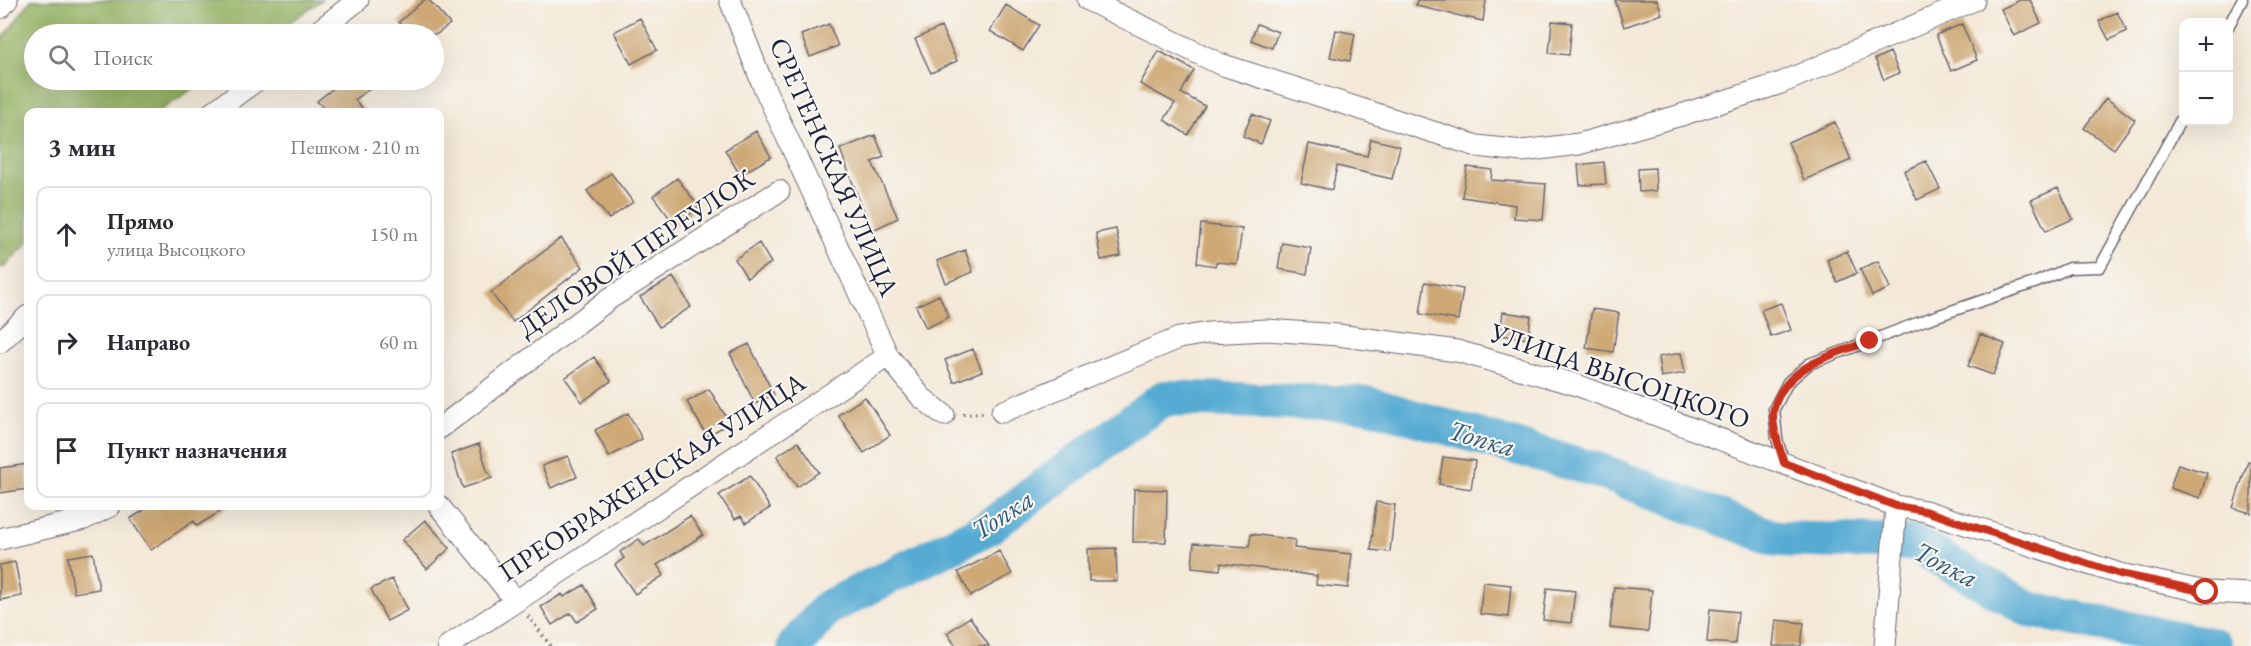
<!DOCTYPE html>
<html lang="ru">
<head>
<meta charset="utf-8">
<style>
  :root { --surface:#fff; --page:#f2f2f3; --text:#2b2b33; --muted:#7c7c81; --line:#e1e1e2 }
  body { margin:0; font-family:"EB Garamond",serif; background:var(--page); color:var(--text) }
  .controls { position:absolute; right:18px; top:18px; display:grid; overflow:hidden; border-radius:12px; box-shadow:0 6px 24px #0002 }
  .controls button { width:54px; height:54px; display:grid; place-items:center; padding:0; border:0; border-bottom:2px solid var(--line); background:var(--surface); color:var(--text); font:30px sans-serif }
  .stop { position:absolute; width:18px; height:18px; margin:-14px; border:4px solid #c8321e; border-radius:50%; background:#fff }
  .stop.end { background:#c8321e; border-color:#fff; box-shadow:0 2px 6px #0008 }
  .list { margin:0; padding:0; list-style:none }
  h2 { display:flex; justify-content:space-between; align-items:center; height:78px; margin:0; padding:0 24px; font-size:26px }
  h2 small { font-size:20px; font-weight:400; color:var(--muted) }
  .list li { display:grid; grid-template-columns:39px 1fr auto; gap:18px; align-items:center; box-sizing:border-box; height:96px; margin:0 12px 12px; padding:0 12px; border:2px solid var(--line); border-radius:12px }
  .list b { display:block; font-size:22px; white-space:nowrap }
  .list p { margin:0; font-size:20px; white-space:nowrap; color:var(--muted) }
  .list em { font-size:20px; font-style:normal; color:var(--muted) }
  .icon { flex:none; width:33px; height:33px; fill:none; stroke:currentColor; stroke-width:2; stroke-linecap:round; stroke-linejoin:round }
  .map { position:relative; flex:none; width:2251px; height:646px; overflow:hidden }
  .search { position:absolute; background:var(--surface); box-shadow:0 6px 24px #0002; left:24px; top:24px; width:420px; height:66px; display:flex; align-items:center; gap:15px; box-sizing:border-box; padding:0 21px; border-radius:33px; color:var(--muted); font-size:22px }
  .panel { position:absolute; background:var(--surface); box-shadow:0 6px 24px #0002; left:24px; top:108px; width:420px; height:402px; border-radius:12px }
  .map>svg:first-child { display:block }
  .forest { fill:#94b264; stroke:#5b6a50; stroke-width:1.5 }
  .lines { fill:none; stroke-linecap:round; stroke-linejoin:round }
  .river { stroke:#57abd3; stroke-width:36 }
  .building { fill:#cea874 }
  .lane-casing { stroke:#6c6872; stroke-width:13 }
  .street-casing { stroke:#6c6872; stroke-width:23 }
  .path { stroke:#6c6872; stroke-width:4; stroke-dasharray:1.5 4.5; stroke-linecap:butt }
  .lane { stroke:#fff; stroke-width:10 }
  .street { stroke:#fff; stroke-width:21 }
  .route { stroke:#c8321e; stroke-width:8 }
  .labels { text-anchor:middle; stroke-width:4.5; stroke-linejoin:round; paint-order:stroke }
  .street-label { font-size:27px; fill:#22223b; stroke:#f6f6f2 }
  .water-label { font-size:28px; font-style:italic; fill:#375978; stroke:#f6f6f2 }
</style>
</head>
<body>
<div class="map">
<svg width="2251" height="646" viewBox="0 0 2251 646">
  <rect width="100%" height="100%" fill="#f6f6f2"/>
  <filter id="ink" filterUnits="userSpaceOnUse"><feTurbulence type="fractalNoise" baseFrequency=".0167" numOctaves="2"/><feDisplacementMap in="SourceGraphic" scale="12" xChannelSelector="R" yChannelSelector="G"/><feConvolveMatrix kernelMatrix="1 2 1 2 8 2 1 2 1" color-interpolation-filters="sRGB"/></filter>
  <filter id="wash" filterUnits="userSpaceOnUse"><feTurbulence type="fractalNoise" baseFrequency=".008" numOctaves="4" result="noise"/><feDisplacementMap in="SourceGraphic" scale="24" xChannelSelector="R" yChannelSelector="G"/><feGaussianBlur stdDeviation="1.35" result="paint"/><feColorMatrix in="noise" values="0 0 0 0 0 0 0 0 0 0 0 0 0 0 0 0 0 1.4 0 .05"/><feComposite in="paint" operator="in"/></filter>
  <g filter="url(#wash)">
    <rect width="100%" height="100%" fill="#f4e9d8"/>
    <!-- forest -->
    <path class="forest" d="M31 0H322L272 34H34V80H206L158 112H28V242L6 266 0 268V42Z"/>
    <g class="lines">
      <!-- river -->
      <path class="river" d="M795 646 827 608 987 528 1164 398 1367 404 1603 472 1777 539 1913 543 2031 610 2215 646"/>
    </g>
    <g id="blocks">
      <!-- building -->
      <path class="building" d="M424 0H429L450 24 437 34H410L399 22Z
        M1417 0H1486L1483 21 1416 6Z
        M1615 0H1657L1662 14 1624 27Z
        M2020 0H2030L2041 23 2014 36 2001 9Z
        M1006 5 1039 25 1023 51 990 31Z
        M2117 12 2127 31 2109 40 2099 21Z
        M640 18 657 50 631 64 614 32Z
        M1552 21 1572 23 1569 55 1549 53Z
        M829 24 838 46 810 57 801 35Z
        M1257 24 1278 32 1272 48 1251 40Z
        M1962 24 1977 60 1951 71 1936 35Z
        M941 27 957 61 931 73 915 39Z
        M1336 30 1355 34 1350 61 1330 57Z
        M1159 51 1194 70 1181 93 1205 106 1188 135 1164 120 1175 103 1140 84Z
        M1890 52 1899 73 1884 80 1875 59Z
        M344 80H381L355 100 366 112H327L317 101Z
        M2106 98 2135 120 2114 149 2084 128Z
        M1252 114 1270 121 1261 144 1243 136Z
        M1835 122 1851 160 1804 180 1788 142Z
        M756 131 771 157 740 175 725 150Z
        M875 135 884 157 872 162 898 218 873 230 858 197 840 149Z
        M1371 139 1400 146 1392 179 1337 166 1332 190 1301 183 1309 144 1367 156Z
        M1926 161 1940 189 1917 200 1904 171Z
        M1604 162 1606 184 1580 185 1578 165Z
        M1467 167 1492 170 1491 180 1546 184 1543 220 1514 218 1515 205 1462 197Z
        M1655 168 1656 191 1639 192 1638 169Z
        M611 173 633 202 609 219 587 191Z
        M677 178 699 207 675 225 653 196Z
        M2058 188 2073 219 2046 231 2031 200Z
        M1201 224 1242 229 1237 264 1216 262 1215 266 1197 263Z
        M1116 229 1121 256 1101 260 1096 233Z
        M561 238 583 267 513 322 491 293Z
        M759 243 771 263 747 278 735 259Z
        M1282 243 1311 248 1307 274 1278 269Z
        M965 250 973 272 946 283 937 261Z
        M1847 251 1857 273 1837 282 1827 260Z
        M1878 261 1890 288 1872 296 1860 269Z
        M673 277 691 307 659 327 640 297Z
        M1425 282 1463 289 1458 320 1420 314Z
        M939 295 949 317 926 328 916 306Z
        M1781 303 1791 330 1771 337 1761 310Z
        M1592 309 1619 313 1613 352 1586 348Z
        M1503 312 1531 316 1528 339 1500 335Z
        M1980 334 2005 344 1993 375 1968 366Z
        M749 344 774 395 755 404 730 353Z
        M973 349 982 371 954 382 945 360Z
        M1681 353 1685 373 1661 377 1658 357Z
        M594 357 611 381 582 402 565 378Z
        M709 389 730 423 707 436 687 402Z
        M865 397 890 435 864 453 838 415Z
        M628 413 642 439 609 457 595 430Z
        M798 442 819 472 797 487 777 456Z
        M479 444 487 470 492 478 463 488 451 454Z
        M568 456 577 477 551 488 542 466Z
        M1443 457 1475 461 1471 489 1439 484Z
        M2248 461 2251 462V513L2233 508Z
        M28 464V489L0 493V468Z
        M2178 464 2207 473 2200 498 2170 488Z
        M750 476 770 508 746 523 741 516 735 519 719 495Z
        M1134 489 1167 490 1166 542H1133Z
        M1376 502 1395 505 1390 552 1371 550Z
        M150 506H229L197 526 194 521 151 550 130 519Z
        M690 516 703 535 657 565 664 575 635 594 615 565 624 558 620 552 639 539 644 546Z
        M425 520 450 548 427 569 402 540Z
        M1251 534 1295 540 1294 548 1352 554 1348 588 1316 585 1317 576 1221 563 1220 570 1192 567 1194 543 1249 547Z
        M1116 548 1117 581H1089L1088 549Z
        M999 551 1012 574 971 596 958 572Z
        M93 553 99 589 74 593 68 557Z
        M15 562 22 596 0 600V565Z
        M392 579 408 610 387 621 371 589Z
        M1483 582 1511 585 1508 617 1480 614Z
        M584 585 598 609 577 622 571 613 552 625 541 607 562 594 564 597Z
        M1614 587 1652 590 1648 632 1610 628Z
        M1547 588 1575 591 1571 623 1543 620Z
        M1710 609 1738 612 1735 644 1707 642Z
        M970 617 989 646H956L947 633Z
        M1776 620 1804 623 1801 646H1773Z"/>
    </g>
  </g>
  <g filter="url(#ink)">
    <use href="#blocks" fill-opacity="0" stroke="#6c6872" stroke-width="1.5"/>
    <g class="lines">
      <defs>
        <path id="lane" d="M2228 27 2242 0
          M1784 463 1777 439 1774 409 1788 382 1809 364 1928 319 2037 282 2069 268 2100 267 2184 114"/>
        <path id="street" d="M730 0 763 85 888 356 921 397 944 415
          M1088 0 1220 64 1477 146 1522 151 1579 144 1678 116 1781 83 1974 0
          M0 8 7 0
          M315 34 358 0
          M213 112 257 80
          M0 342 28 316
          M1002 412 1179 338 1208 333 1267 330 1338 335 1457 351 1577 385 1896 506 1925 511 2120 574 2206 592 2251 594
          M440 428 609 299 779 191
          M439 506 515 600
          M0 539 84 519 110 506
          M448 646 888 356
          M1885 646 1896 506"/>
      </defs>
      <!-- lane casing -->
      <use href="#lane" class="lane-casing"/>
      <!-- street casing -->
      <use href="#street" class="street-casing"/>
      <!-- path -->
      <path class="path" d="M963 414 983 413
        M528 616 551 646"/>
      <!-- lane -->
      <use href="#lane" class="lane"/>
      <!-- street -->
      <use href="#street" class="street"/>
    </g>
  </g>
  <g class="lines" filter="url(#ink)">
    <!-- route -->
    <path class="route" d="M1870 341C1833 355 1786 365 1774 408 1770 422 1780 449 1784 463L1896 506 1925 511 2120 574 2206 592"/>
  </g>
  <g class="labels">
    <!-- street labels -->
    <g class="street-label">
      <text transform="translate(834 167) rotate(66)" y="9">СРЕТЕНСКАЯ УЛИЦА</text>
      <text transform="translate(636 253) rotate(-34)" y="9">ДЕЛОВОЙ ПЕРЕУЛОК</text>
      <text transform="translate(1620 376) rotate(19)" y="9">УЛИЦА ВЫСОЦКОГО</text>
      <text transform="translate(652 477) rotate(-33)" y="9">ПРЕОБРАЖЕНСКАЯ УЛИЦА</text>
    </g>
    <!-- water labels -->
    <g class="water-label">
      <text transform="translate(1482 438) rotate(16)" y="10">Топка</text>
      <text transform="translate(1002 514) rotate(-33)" y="10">Топка</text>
      <text transform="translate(1946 564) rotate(27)" y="10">Топка</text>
    </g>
  </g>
</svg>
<div class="controls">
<button>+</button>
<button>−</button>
</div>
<div class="stop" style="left:2206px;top:592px"></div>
<div class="stop end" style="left:1870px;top:341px"></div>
<div class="search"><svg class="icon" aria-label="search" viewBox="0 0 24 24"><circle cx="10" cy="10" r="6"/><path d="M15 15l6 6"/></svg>Поиск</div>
<section class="panel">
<h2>3 мин<small>Пешком · 210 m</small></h2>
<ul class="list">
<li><svg class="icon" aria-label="ahead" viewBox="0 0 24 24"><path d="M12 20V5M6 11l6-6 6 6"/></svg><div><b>Прямо</b><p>улица Высоцкого</p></div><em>150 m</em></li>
<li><svg class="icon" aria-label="right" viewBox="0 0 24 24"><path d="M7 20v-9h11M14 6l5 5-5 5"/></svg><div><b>Направо</b></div><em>60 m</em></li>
<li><svg class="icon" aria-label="arrive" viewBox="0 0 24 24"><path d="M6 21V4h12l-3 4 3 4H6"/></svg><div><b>Пункт назначения</b></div></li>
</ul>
</section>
</div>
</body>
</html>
